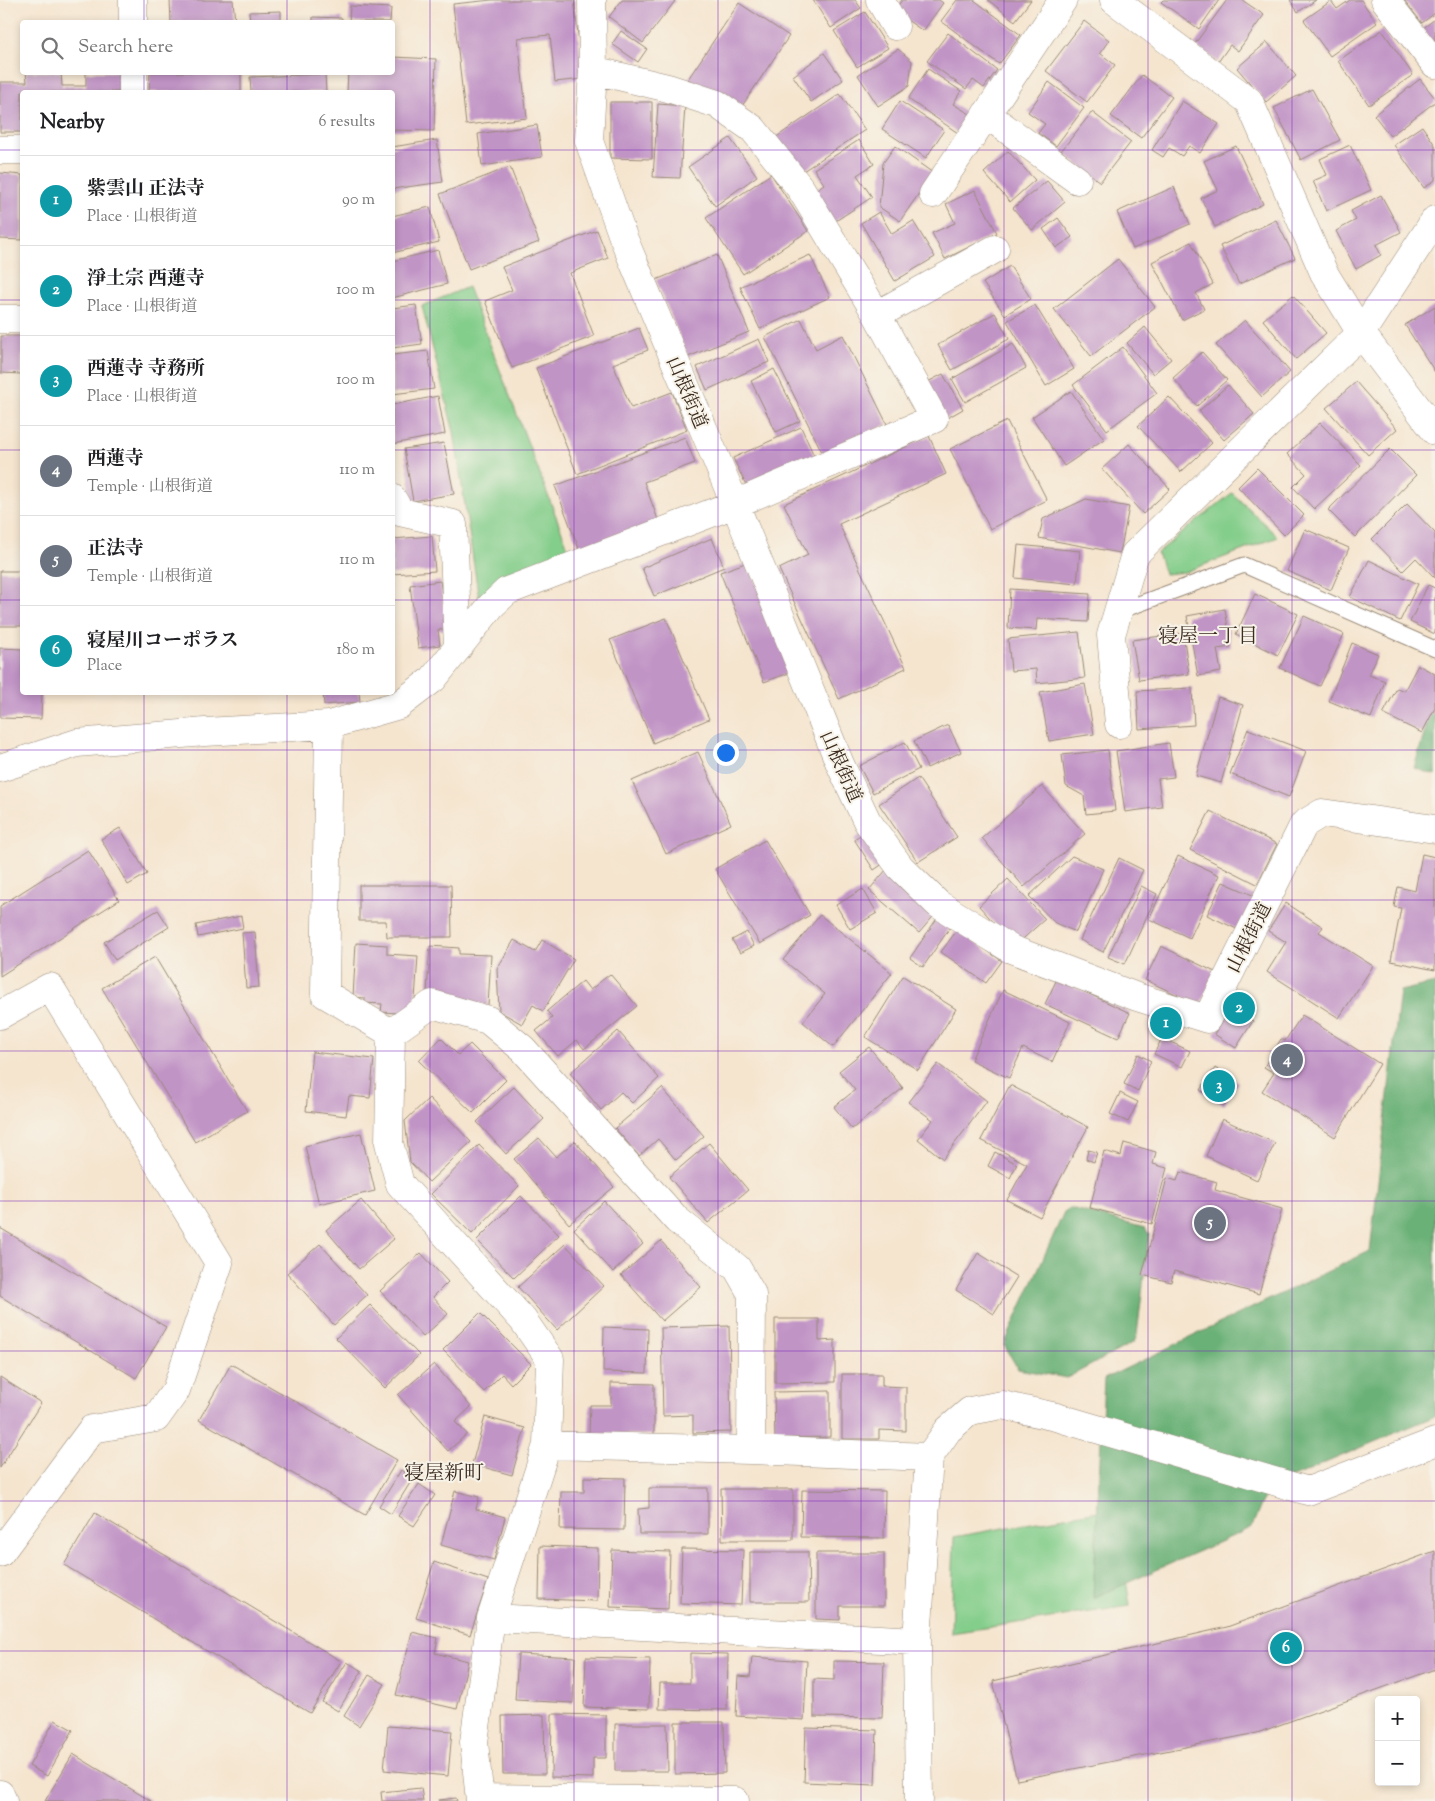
<!DOCTYPE html>
<html lang="en">
<head>
<meta charset="utf-8">
<style>
  :root { --surface:#fff; --page:#f2f2f2; --text:#202124; --muted:#757577; --line:#e0e0e0; --accent:#2563eb }
  body { margin:0; font-family:"Sorts Mill Goudy","Noto Serif JP",serif; background:var(--page); color:var(--text) }
  .controls { position:absolute; right:15px; bottom:15px; display:grid; overflow:hidden; border-radius:5px; box-shadow:0 2px 8px #0003 }
  .controls button { width:45px; height:45px; display:grid; place-items:center; padding:0; border:0; border-bottom:1px solid var(--line); background:var(--surface); color:var(--text); font:25px sans-serif }
  .you { position:absolute; left:725px; top:752px; width:18px; height:18px; margin:-12px; border:4px solid #fff; border-radius:50%; background:#1a73e8; box-shadow:0 0 0 8px #1a73e833 }
  .badge { display:grid; place-items:center; width:32px; height:32px; border-radius:50%; background:var(--accent); color:#fff; font-size:16px; font-weight:700 }
  .pin { position:absolute; translate:-50% -50%; border:2px solid #fff; box-shadow:0 1px 5px #0006 }
  .list { margin:0; padding:0; list-style:none }
  h2 { display:flex; justify-content:space-between; align-items:center; height:65px; margin:0; padding:0 20px; font-size:21px }
  h2 small { font-size:16px; font-weight:400; color:var(--muted) }
  .list li { display:grid; grid-template-columns:32px 1fr auto; gap:15px; align-items:center; box-sizing:border-box; height:90px; padding:0 20px; border-top:1px solid var(--line) }
  .list b { display:block; font-size:19px; white-space:nowrap }
  .list p { margin:0; font-size:16px; white-space:nowrap; color:var(--muted) }
  .list em { font-size:16px; font-style:normal; color:var(--muted) }
  .icon { flex:none; width:28px; height:28px; fill:none; stroke:currentColor; stroke-width:2; stroke-linecap:round; stroke-linejoin:round }
  .map { position:relative; flex:none; width:1435px; height:1801px; overflow:hidden }
  .search { position:absolute; background:var(--surface); box-shadow:0 2px 8px #0003; left:20px; top:20px; width:375px; height:55px; display:flex; align-items:center; gap:12px; box-sizing:border-box; padding:0 18px; border-radius:5px; color:var(--muted); font-size:19px }
  .panel { position:absolute; background:var(--surface); box-shadow:0 2px 8px #0003; left:20px; top:90px; width:375px; height:605px; border-radius:5px }
  .map>svg:first-child { display:block }
  .green { fill:#84ce8b; stroke:#607c54 }
  .forest { fill:#6bb177; stroke:#536e4a }
  .building { fill:#c194c6 }
  .lines { fill:none; stroke-linecap:round; stroke-linejoin:round }
  .service-casing { stroke:#988876; stroke-width:17 }
  .minor-casing { stroke:#988876; stroke-width:29 }
  .service { stroke:#fff; stroke-width:15 }
  .minor { stroke:#fff; stroke-width:28 }
  .grid { fill:none; stroke:#7b2cbf; stroke-width:1; stroke-opacity:0.55 }
  .labels { text-anchor:middle; stroke-width:4; stroke-linejoin:round; paint-order:stroke }
  .street-label { font-size:19px; fill:#3b2a1e; stroke:#f7f3e8 }
  .neighbourhood-label { font-size:20px; fill:#3b2a1e; stroke:#f7f3e8 }
</style>
</head>
<body>
<div class="map">
<svg width="1435" height="1801" viewBox="0 0 1435 1801">
  <rect width="100%" height="100%" fill="#f7f3e8"/>
  <filter id="ink" filterUnits="userSpaceOnUse"><feTurbulence type="fractalNoise" baseFrequency=".02" numOctaves="2"/><feDisplacementMap in="SourceGraphic" scale="10" xChannelSelector="R" yChannelSelector="G"/><feConvolveMatrix kernelMatrix="1 2 1 2 8 2 1 2 1" color-interpolation-filters="sRGB"/></filter>
  <filter id="wash" filterUnits="userSpaceOnUse"><feTurbulence type="fractalNoise" baseFrequency=".0096" numOctaves="4" result="noise"/><feDisplacementMap in="SourceGraphic" scale="20" xChannelSelector="R" yChannelSelector="G"/><feGaussianBlur stdDeviation="1.12" result="paint"/><feColorMatrix in="noise" values="0 0 0 0 0 0 0 0 0 0 0 0 0 0 0 0 0 1.4 0 .05"/><feComposite in="paint" operator="in"/></filter>
  <g filter="url(#wash)">
    <rect width="100%" height="100%" fill="#f5e5cf"/>
    <!-- green -->
    <path class="green" d="M468 287 572 558 480 606 454 432 422 306Z
      M1232 493 1278 537 1185 572 1165 574 1157 553Z
      M1115 1508 1130 1606 951 1633 954 1537Z"/>
    <!-- forest -->
    <path class="forest" d="M1435 698V775L1414 768Z
      M1435 983V1416L1269 1487 1251 1528 1093 1598 1104 1379 1370 1251 1400 991Z
      M1070 1208 1145 1228 1149 1234 1137 1335 1134 1342 1067 1378 1018 1369 1004 1345 1064 1212Z"/>
    <g id="blocks">
      <!-- building -->
      <path class="building" d="M170 0H233L235 22H171Z
        M492 0H574L583 79 555 82 550 35 518 38 527 118 466 125 453 4Z
        M622 0H674L675 1 643 43 609 17Z
        M813 0H855L861 8 831 28Z
        M902 0H939L943 3 923 31 894 11Z
        M957 0H974L1021 35 999 64 941 21Z
        M988 0H1031L1015 21Z
        M1163 0H1219L1199 29 1161 2Z
        M1227 0H1242L1264 15 1238 51 1230 45 1218 62 1194 45Z
        M1290 0H1316L1298 12Z
        M1350 0H1361L1377 23 1330 56 1304 20 1331 1 1337 9Z
        M1404 0H1435V13L1422 23Z
        M739 3 789 36 738 112 688 79Z
        M350 6 391 8 390 22H349Z
        M281 11V22H250L249 12Z
        M865 12 888 48 857 67 834 31Z
        M313 17 342 18V22H313Z
        M1435 19V46L1422 29Z
        M1084 21 1109 40 1100 53 1115 65 1087 102 1046 71Z
        M1382 30 1413 75 1369 105 1338 61Z
        M621 31 647 49 638 62 612 44Z
        M948 33 997 70 984 88 973 80 966 89 927 61Z
        M1267 42 1296 76 1266 102 1237 68Z
        M898 49 912 61 909 86 878 106 858 75Z
        M824 53 843 80 811 102 793 76Z
        M392 57 436 59 434 131 392 130V92H347L348 72H392Z
        M928 69 961 91 953 104 970 114 958 133 908 99Z
        M26 72H61L62 86H86V72H121L122 92H22V132H0V82H27Z
        M150 72H241V92H149Z
        M325 74 326 92H251L250 77Z
        M1142 75 1172 97 1141 138 1111 116Z
        M1420 79 1435 98V102L1390 136 1374 115Z
        M1049 82 1084 108 1056 146 1038 133 1045 124 1028 112Z
        M1312 89 1340 140 1301 160 1274 108Z
        M840 94 865 130 797 175 772 140Z
        M900 101 944 130 926 158 882 129Z
        M1182 101 1219 124 1200 153 1189 146 1182 156 1169 148 1163 157 1152 150Z
        M610 102H652V159L610 158Z
        M658 104 685 106 680 178 653 177Z
        M1092 112 1131 142 1100 182 1061 151Z
        M537 125 542 157 482 166 478 134Z
        M1422 126 1435 145V180L1424 188 1394 145Z
        M730 138 757 176 715 206 688 167Z
        M437 140 443 182 392 189V147Z
        M859 140 874 164 857 175 872 197 831 224 811 193 824 184 814 169Z
        M1350 145 1371 190 1326 211 1313 181 1327 175 1320 159Z
        M895 146 933 173 900 221 879 207 883 163Z
        M1236 146 1263 204 1215 227 1201 198 1218 190 1204 161Z
        M1008 151 1035 180 1010 202 984 173Z
        M510 167 539 242 469 269 440 194Z
        M0 173 22 175V240L0 239Z
        M771 174 808 231 743 274 706 218Z
        M1047 181 1065 202 1032 230 1013 208Z
        M1174 187 1190 224 1133 249 1117 212Z
        M975 190 997 233 945 259 932 233 955 223 946 204Z
        M1381 195 1401 232 1376 245 1381 255 1356 269 1336 231 1356 220 1351 211Z
        M430 207 439 242 392 253V216Z
        M879 212 892 234 913 221 935 257 895 281 861 223Z
        M1058 218 1072 237 1056 248 1043 229Z
        M1276 220 1295 258 1239 284 1220 246Z
        M597 230 608 258 570 273 594 336 512 368 485 301 512 290 502 267Z
        M1191 242 1213 284 1196 293 1204 309 1182 320 1152 262Z
        M438 250 447 284 392 298V261Z
        M717 255 749 332 688 357 656 280Z
        M810 255 830 297 760 329 740 287Z
        M1118 259 1155 307 1091 356 1054 309Z
        M1010 266 1031 299 1005 315 983 283Z
        M1293 295 1326 333 1296 359 1263 320Z
        M416 305 422 344 392 348V308Z
        M1035 305 1074 369 1046 386 1007 321Z
        M1435 306V372L1405 325Z
        M995 313 1009 339 952 370 938 345Z
        M801 319 816 349 843 335 887 424 824 456 765 337Z
        M1245 320 1290 372 1262 397 1216 345Z
        M1145 327 1171 359 1153 374 1127 343Z
        M639 328 648 350 613 364 631 408 672 392 687 430 577 474 536 368Z
        M1 336H22V374L1 373Z
        M759 339 769 362 707 390 697 367Z
        M1013 344 1026 368 965 402 952 379Z
        M1123 347 1157 393 1107 430 1073 385Z
        M428 351 434 389 392 394V355Z
        M1202 352 1227 380 1197 406 1173 378Z
        M774 369 800 421 776 432 751 381Z
        M943 374 963 409 942 421 922 385Z
        M1356 382 1397 429 1368 455 1326 408Z
        M1228 385 1254 414 1224 440 1199 411Z
        M1071 391 1104 439 1064 466 1032 417Z
        M438 396 445 434 393 444 392 405Z
        M1169 397 1212 443 1181 472 1138 426Z
        M1007 421 1047 500 990 529 950 449Z
        M1320 423 1361 465 1314 509 1293 487 1306 474 1287 454Z
        M801 427 816 460 749 491 733 458Z
        M929 436 946 474 839 524 906 668 839 699 779 569 808 555 784 504Z
        M685 437 695 463 644 482 660 525 581 554 555 486Z
        M444 443 454 494 413 501 404 449Z
        M1129 444 1170 489 1143 514 1102 469Z
        M1390 449 1416 475 1355 537 1328 510Z
        M1257 468 1304 515 1284 535 1238 487Z
        M1086 499 1129 507 1120 553 1039 538 1043 519Z
        M1407 504 1435 533V578L1416 558 1403 571 1372 539Z
        M1305 529 1349 548 1331 590 1287 571Z
        M432 536 435 571 392 574V539Z
        M712 538 724 567 654 596 642 568Z
        M1018 545 1080 551 1077 584 1015 578Z
        M1369 560 1418 584 1400 621 1350 597Z
        M748 562 792 672 764 682 720 572Z
        M0 571H22V626H0Z
        M440 581 447 629 438 630 440 645 418 648 410 585Z
        M1428 585 1435 588V634L1410 622Z
        M1010 589 1090 594 1088 622 1037 619 1036 630 1008 628Z
        M1255 594 1298 614 1278 655 1236 634Z
        M1225 609 1231 647 1217 649 1221 672 1198 676 1187 616Z
        M1304 616 1344 634 1320 686 1280 668Z
        M666 618 709 719 653 743 610 640Z
        M1079 632 1085 678 1037 683 1036 669 1011 671 1008 639Z
        M1183 633 1189 674 1139 680 1132 640Z
        M1352 643 1378 654 1369 675 1385 681 1371 718 1329 701Z
        M0 648 22 649V692H42L41 719 0 718Z
        M1418 665 1435 674V708L1422 733 1383 714 1397 688 1404 691Z
        M1085 684 1094 734 1049 741 1040 692Z
        M1192 688 1194 725 1139 729 1137 691Z
        M323 692H359L360 702 324 705Z
        M1218 697 1243 705 1221 783 1196 776Z
        M948 725 961 752 927 768 914 741Z
        M1248 729 1306 751 1289 797 1230 774Z
        M905 742 919 769 873 793 859 766Z
        M1169 743 1174 777 1158 779 1162 807 1125 812 1116 751Z
        M1108 750 1115 811 1086 814 1084 796 1066 786 1062 755Z
        M698 752 731 824 666 854 632 781Z
        M918 778 957 837 918 862 879 804Z
        M1042 786 1085 834 1024 887 982 838Z
        M1210 811 1277 844 1257 884 1190 850Z
        M120 828 147 874 128 885 101 839Z
        M868 830 887 861 874 870 854 839Z
        M765 840 810 915 760 944 715 869Z
        M88 850 119 900 0 976V906Z
        M1422 854 1435 857V970L1391 961 1401 908 1394 907 1398 887 1415 891Z
        M1072 856 1103 869 1076 932 1055 923 1029 896Z
        M1178 856 1219 875 1190 938 1149 919Z
        M1119 858 1143 870 1103 952 1080 940Z
        M887 869 937 912 919 933 869 890Z
        M1008 879 1045 919 1015 946 979 906Z
        M1223 882 1257 897 1241 931 1207 915Z
        M359 885H451L452 937H387L386 921H359Z
        M1141 886 1157 894 1125 964 1108 957Z
        M863 889 877 913 850 929 836 905Z
        M1286 903 1323 927 1319 932 1373 966 1339 1018 1267 972 1286 942 1268 931Z
        M158 910 169 927 115 960 104 942Z
        M820 915 892 973 833 1047 803 1022 825 994 783 960Z
        M241 916 243 928 198 937 196 925Z
        M938 917 951 926 923 967 910 958Z
        M957 930 1002 961 986 983 941 952Z
        M255 932 259 987 246 988 242 933Z
        M747 932 754 946 740 953 732 940Z
        M514 940 535 952 542 940 574 959 543 1011 533 1005 522 1024 499 1011 497 969Z
        M356 943 387 945V954L418 956 414 1014 381 1012 382 1004 365 1003V998L353 997Z
        M430 946 459 948V954L491 955 488 1006 427 994Z
        M1161 946 1215 972 1200 1005 1145 980Z
        M155 957 247 1111 195 1142 102 988Z
        M610 974 637 1006 584 1049 577 1040 558 1056 536 1031 552 1018 547 1011 583 981 590 990Z
        M903 976 956 1009 918 1070 865 1037Z
        M1057 979 1130 1013 1118 1038 1045 1004Z
        M1003 990 1070 1022 1052 1062 1023 1048 1009 1078 971 1060Z
        M1231 1008 1253 1021 1236 1048 1214 1034Z
        M1302 1015 1380 1064 1335 1137 1262 1091 1274 1073 1264 1067 1281 1039 1285 1041Z
        M618 1031 659 1078 632 1103 621 1092 601 1110 570 1073Z
        M441 1038 458 1055 470 1044 506 1080 473 1113 419 1061Z
        M1162 1038 1190 1051 1182 1067 1154 1054Z
        M869 1047 903 1088 852 1129 834 1107 855 1090 839 1071Z
        M312 1052 374 1059 370 1098 349 1096 346 1116 306 1111Z
        M1138 1054 1151 1061 1138 1091 1124 1084Z
        M938 1064 987 1101 943 1159 918 1139 933 1120 908 1102Z
        M1215 1068 1238 1082 1224 1105 1200 1090Z
        M1010 1085 1088 1127 1040 1217 1007 1200 1027 1164 981 1140Z
        M514 1087 544 1119 506 1154 477 1122Z
        M662 1088 704 1136 676 1160 658 1139 639 1156 615 1128Z
        M1120 1093 1138 1102 1128 1122 1110 1114Z
        M429 1098 471 1142 429 1182 410 1162 405 1121Z
        M1222 1119 1275 1143 1257 1180 1206 1156Z
        M361 1133 375 1191 319 1204 305 1146Z
        M539 1138 556 1157 575 1141 614 1187 569 1224 514 1159Z
        M709 1143 748 1190 708 1223 669 1177Z
        M1124 1143 1156 1152 1153 1164 1167 1168 1152 1224 1090 1208 1104 1151 1121 1156Z
        M479 1145 519 1186 472 1234 431 1194Z
        M1088 1150 1097 1152 1094 1162 1086 1159Z
        M995 1152 1017 1164 1010 1178 988 1166Z
        M1180 1172 1217 1182 1215 1190 1282 1209 1259 1294 1174 1271 1171 1282 1142 1275 1167 1178 1177 1181Z
        M521 1196 559 1235 514 1278 477 1240Z
        M361 1200 394 1239 359 1269 326 1230Z
        M604 1201 643 1244 613 1272 574 1229Z
        M0 1228 166 1327 136 1378 0 1296Z
        M661 1241 701 1287 662 1321 621 1275Z
        M320 1244 367 1295 334 1325 287 1273Z
        M565 1244 604 1286 557 1330 518 1287Z
        M421 1253 448 1282 433 1297 448 1314 423 1337 380 1291Z
        M978 1253 1017 1277 994 1314 956 1290Z
        M370 1305 419 1355 385 1388 336 1338Z
        M480 1313 531 1364 511 1384 502 1374 484 1392 443 1350Z
        M775 1319H819V1341L835 1340V1382L775 1383Z
        M729 1326 731 1432 693 1433V1415L663 1416 661 1328Z
        M604 1327 648 1329 647 1373 603 1372Z
        M231 1364 397 1460 365 1515 199 1420Z
        M434 1364 471 1407 455 1422 467 1434 448 1451 398 1395Z
        M842 1374H882V1386L906 1387V1431L879 1430V1439H842Z
        M0 1377 41 1403 0 1468Z
        M611 1383 654 1384V1435L589 1434 590 1405H611Z
        M830 1391V1437L775 1438 774 1392Z
        M485 1417 525 1428 512 1475 472 1464Z
        M401 1470 413 1478 391 1514 379 1506Z
        M584 1477 625 1478 624 1530 560 1529 561 1492H584Z
        M419 1484 435 1495 414 1526 398 1516Z
        M649 1488H708V1534H639L638 1509 649 1508Z
        M721 1489H793V1540H722Z
        M802 1490 885 1491 884 1538 801 1537Z
        M455 1491 479 1497 476 1509 505 1517 494 1560 441 1545Z
        M95 1513 341 1661 310 1713 64 1565Z
        M540 1546 598 1548 597 1601 539 1599Z
        M682 1549 743 1550 741 1605 680 1603Z
        M612 1550 670 1552 668 1609 610 1607Z
        M1435 1551V1669L1257 1733 1017 1780 993 1681 1227 1627Z
        M750 1552H808L809 1602H750Z
        M816 1553H884V1606H840V1620L816 1619Z
        M434 1562 488 1580 470 1635 416 1618Z
        M412 1632 438 1638 435 1653 468 1661 457 1709 396 1695Z
        M690 1653 728 1654 727 1710 659 1709 660 1683H690Z
        M518 1654 575 1657 573 1703 515 1700Z
        M586 1657 650 1659 649 1709 584 1707Z
        M752 1657 807 1661 804 1720 736 1716 738 1676 750 1677Z
        M834 1661 884 1662 882 1718 814 1717V1679L834 1680Z
        M347 1662 362 1671 338 1711 322 1702Z
        M369 1675 385 1684 359 1726 344 1716Z
        M552 1714 606 1715V1758H593V1778L551 1777Z
        M544 1715 545 1774H503L502 1716Z
        M55 1720 73 1730 47 1776 29 1766Z
        M675 1722H724L725 1773 675 1774Z
        M615 1724H667L668 1771H615Z
        M388 1726 452 1731 448 1776 384 1770Z
        M806 1728 877 1730 875 1785 804 1782Z
        M73 1754 151 1801H45Z
        M421 1788 423 1801H382L381 1792Z
        M456 1798 457 1801H440L439 1800Z"/>
    </g>
  </g>
  <g filter="url(#ink)">
    <use href="#blocks" fill-opacity="0" stroke="#988876" stroke-width="1"/>
    <g class="lines">
      <defs>
        <path id="service" d="M1117 612 1244 565 1435 649"/>
        <path id="minor" d="M592 0 593 70 589 141 623 237 735 504 840 764 867 821 900 867 938 904 1011 949 1137 997 1207 1019 1304 824 1322 813 1435 829
          M880 0 895 26
          M1114 0 1249 101 1324 273 1361 333 1435 431
          M1385 0 1435 64
          M133 22V0
          M133 92V72
          M986 114 1077 180
          M0 150H22
          M933 194 1063 0
          M877 315 995 249
          M0 319H22
          M392 498 400 512 453 524 458 648
          M1119 724 1111 635 1135 554 1361 333 1435 220
          M329 725 325 994 391 1033
          M0 768 77 743 205 732 329 725 399 705 433 679 491 606 507 591 735 504 934 419 877 315 801 189 753 129 717 104 668 88 593 70
          M0 1015 50 987 219 1263 176 1390 156 1418 92 1429 0 1553
          M547 1445 550 1359 523 1320 400 1184 389 1143 391 1033 432 1004 488 1020 523 1049 677 1220 737 1268 752 1294 751 1450
          M929 1457 948 1430 970 1411 1002 1405 1056 1417 1308 1491 1435 1442
          M491 1618 917 1641
          M0 1794 3 1801
          M480 1798 735 1801
          M480 1801 474 1742 491 1618 547 1445 751 1450 929 1457 917 1641 919 1801"/>
      </defs>
      <!-- service casing -->
      <use href="#service" class="service-casing"/>
      <!-- minor casing -->
      <use href="#minor" class="minor-casing"/>
      <!-- service -->
      <use href="#service" class="service"/>
      <!-- minor -->
      <use href="#minor" class="minor"/>
    </g>
  </g>
  <!-- grid -->
  <path class="grid" d="M144 0V22M287 0V22M430 0V1801M574 0V1801M718 0V1801M861 0V1801M1004 0V1801M1148 0V1801M1292 0V1801M144 72V92M287 72V92M0 150H22M392 150H1435M0 300H22M392 300H1435M0 450H22M392 450H1435M0 600H22M392 600H1435M144 692V1801M287 692V1801M0 750H1435M0 900H1435M0 1051H1435M0 1201H1435M0 1351H1435M0 1501H1435M0 1651H1435"/>
  <g class="labels">
    <!-- street labels -->
    <g class="street-label">
      <text transform="translate(688 392) rotate(67)" y="7">山根街道</text>
      <text transform="translate(842 766) rotate(66)" y="7">山根街道</text>
      <text transform="translate(1248 937) rotate(-63)" y="7">山根街道</text>
    </g>
    <!-- neighbourhood labels -->
    <g class="neighbourhood-label">
      <text x="1208" y="642">寝屋一丁目</text>
      <text x="444" y="1479">寝屋新町</text>
    </g>
  </g>
</svg>
<div class="controls">
<button>+</button>
<button>−</button>
</div>
<div class="you"></div>
<div class="pin badge" style="left:1166px;top:1023px;background:#0f9aa8">1</div>
<div class="pin badge" style="left:1239px;top:1008px;background:#0f9aa8">2</div>
<div class="pin badge" style="left:1219px;top:1086px;background:#0f9aa8">3</div>
<div class="pin badge" style="left:1287px;top:1060px;background:#6b7280">4</div>
<div class="pin badge" style="left:1210px;top:1223px;background:#6b7280">5</div>
<div class="pin badge" style="left:1286px;top:1648px;background:#0f9aa8">6</div>
<div class="search"><svg class="icon" aria-label="search" viewBox="0 0 24 24"><circle cx="10" cy="10" r="6"/><path d="M15 15l6 6"/></svg>Search here</div>
<section class="panel">
<h2>Nearby<small>6 results</small></h2>
<ul class="list">
<li><span class="badge" style="background:#0f9aa8">1</span><div><b>紫雲山 正法寺</b><p>Place · 山根街道</p></div><em>90 m</em></li>
<li><span class="badge" style="background:#0f9aa8">2</span><div><b>淨土宗 西蓮寺</b><p>Place · 山根街道</p></div><em>100 m</em></li>
<li><span class="badge" style="background:#0f9aa8">3</span><div><b>西蓮寺 寺務所</b><p>Place · 山根街道</p></div><em>100 m</em></li>
<li><span class="badge" style="background:#6b7280">4</span><div><b>西蓮寺</b><p>Temple · 山根街道</p></div><em>110 m</em></li>
<li><span class="badge" style="background:#6b7280">5</span><div><b>正法寺</b><p>Temple · 山根街道</p></div><em>110 m</em></li>
<li><span class="badge" style="background:#0f9aa8">6</span><div><b>寝屋川コーポラス</b><p>Place</p></div><em>180 m</em></li>
</ul>
</section>
</div>
</body>
</html>
